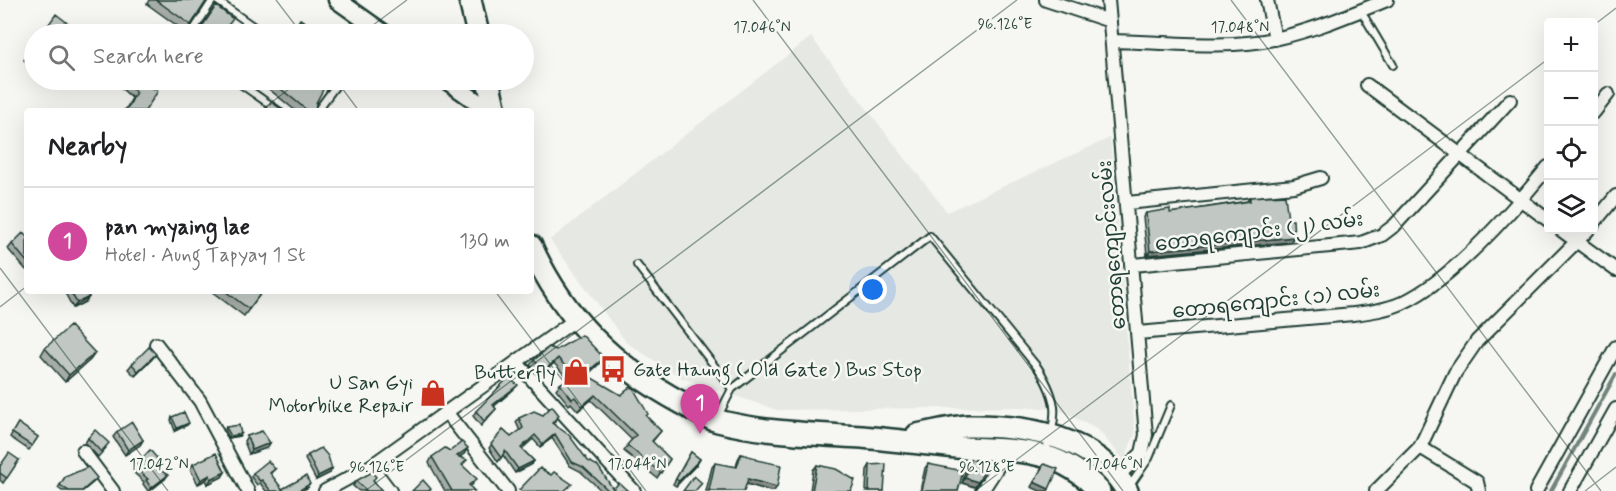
<!DOCTYPE html>
<html lang="en">
<head>
<meta charset="utf-8">
<style>
  :root { --surface:#fff; --page:#f2f2f2; --text:#202124; --muted:#757577; --line:#e0e0e0; --accent:#c8321e }
  body { margin:0; font-family:Mynerve,"Noto Sans Myanmar",sans-serif; background:var(--page); color:var(--text) }
  .controls { position:absolute; right:18px; top:18px; display:grid; overflow:hidden; border-radius:6px; box-shadow:0 6px 24px #0002 }
  .controls button { width:54px; height:54px; display:grid; place-items:center; padding:0; border:0; border-bottom:2px solid var(--line); background:var(--surface); color:var(--text); font:30px sans-serif }
  .you { position:absolute; left:873px; top:290px; width:21px; height:21px; margin:-15px; border:4px solid #fff; border-radius:50%; background:#1a73e8; box-shadow:0 0 0 9px #1a73e833 }
  .badge { display:grid; place-items:center; width:39px; height:39px; border-radius:50%; background:var(--accent); color:#fff; font-size:20px; font-weight:700 }
  .pin { position:absolute; translate:-50% -50px; filter:drop-shadow(0 2px 3px #0008) }
  .pin::after { content:''; position:absolute; top:32px; width:21px; height:18px; background:inherit; clip-path:polygon(0 0,100% 0,50% 100%) }
  .list { margin:0; padding:0; list-style:none }
  h2 { display:flex; justify-content:space-between; align-items:center; height:78px; margin:0; padding:0 24px; font-size:26px }
  h2 small { font-size:20px; font-weight:400; color:var(--muted) }
  .list li { display:grid; grid-template-columns:39px 1fr auto; gap:18px; align-items:center; box-sizing:border-box; height:108px; padding:0 24px; border-top:2px solid var(--line) }
  .list b { display:block; font-size:22px; white-space:nowrap }
  .list p { margin:0; font-size:20px; white-space:nowrap; color:var(--muted) }
  .list em { font-size:20px; font-style:normal; color:var(--muted) }
  .icon { flex:none; width:33px; height:33px; fill:none; stroke:currentColor; stroke-width:2; stroke-linecap:round; stroke-linejoin:round }
  .map { position:relative; flex:none; width:1616px; height:491px; overflow:hidden }
  .search { position:absolute; background:var(--surface); box-shadow:0 6px 24px #0002; left:24px; top:24px; width:510px; height:66px; display:flex; align-items:center; gap:15px; box-sizing:border-box; padding:0 21px; border-radius:33px; color:var(--muted); font-size:22px }
  .panel { position:absolute; background:var(--surface); box-shadow:0 6px 24px #0002; left:24px; top:108px; width:510px; height:186px; border-radius:6px }
  .map>svg:first-child { display:block }
  .built { fill:#e6e8e4 }
  .lines { fill:none; stroke-linecap:round; stroke-linejoin:round }
  .stream { stroke:#72847d; stroke-width:4 }
  .lane-casing { stroke:#1f3d34; stroke-width:10 }
  .street-casing { stroke:#1f3d34; stroke-width:16 }
  .secondary-casing { stroke:#1f3d34; stroke-width:21 }
  .highway-casing { stroke:#1f3d34; stroke-width:26 }
  .lane { stroke:#f6f6f2; stroke-width:6 }
  .street { stroke:#f6f6f2; stroke-width:12 }
  .secondary { stroke:#f6f6f2; stroke-width:16 }
  .highway { stroke:#f6f6f2; stroke-width:21 }
  .wall { fill:#a6aca8; stroke:#1f3d34; stroke-width:1.5 }
  .shaded-wall { fill:#878c88; stroke:#1f3d34; stroke-width:1.5 }
  .building { fill:#c1c8c3; stroke:#1f3d34; stroke-width:1.5 }
  .ticks { fill:none; stroke:#1f3d34; stroke-width:1.5; stroke-opacity:0.45 }
  .labels { text-anchor:middle; stroke-width:5; stroke-linejoin:round; paint-order:stroke }
  .street-label { font-size:20px; fill:#1f3d34; stroke:#f6f6f2 }
  .poi-label { font-size:20px; fill:#1f3d34; stroke:#f6f6f2; text-anchor:end }
  .ticks-label { font-size:15px; text-anchor:middle; fill:#1f3d34; stroke:#f6f6f2; stroke-width:5; stroke-linejoin:round; paint-order:stroke }
</style>
</head>
<body>
<div class="map">
<svg width="1616" height="491" viewBox="0 0 1616 491">
  <rect width="100%" height="100%" fill="#f6f6f2"/>
  <filter id="ink" filterUnits="userSpaceOnUse"><feTurbulence type="fractalNoise" baseFrequency=".0167" numOctaves="2"/><feDisplacementMap in="SourceGraphic" scale="12" xChannelSelector="R" yChannelSelector="G"/><feConvolveMatrix kernelMatrix="1 2 1 2 8 2 1 2 1" color-interpolation-filters="sRGB"/></filter>
  <g filter="url(#ink)">
    <!-- built -->
    <path class="built" d="M811 37 947 212 1110 138 1135 434 1124 460 1098 430 1058 409 1023 407 777 410 682 378 627 343 550 240Z"/>
    <g class="lines">
      <!-- stream -->
      <path class="stream" d="M1551 491 1616 374"/>
      <defs>
        <path id="lane" d="M216 0 264 34
          M1361 11 1393 65
          M191 34 213 0
          M235 80 279 111
          M326 80 335 86
          M159 83 161 80
          M317 111 340 80
          M637 265 732 389
          M717 418 732 389 930 236 1038 368C1060 403 1057 416 1045 454
          M1129 487 1149 458 1171 405"/>
        <path id="street" d="M1046 0 1110 21
          M1108 0 1146 435 1142 453 1118 476
          M1267 0 1275 39
          M1112 41C1163 42 1228 50 1278 38 1315 30 1351 14 1387 0
          M1367 85 1548 220
          M1594 112 1608 94
          M1127 203 1294 186 1321 178
          M1594 223 1616 196
          M1561 230 1616 270
          M1133 265 1361 243 1382 235 1395 225 1510 100
          M1138 333 1353 314C1369 312 1386 310 1402 303 1452 280 1513 210 1548 167
          M156 344 200 401 248 491
          M517 363 634 491
          M446 412 508 491
          M1420 447 1477 482 1479 491
          M83 451 113 491
          M371 466 390 491
          M325 491 371 466 575 320
          M982 491 1009 449
          M1376 491 1420 447 1455 373 1477 341 1588 230
          M1536 491 1616 347
          M1570 491 1616 409"/>
        <path id="secondary" d="M337 0 385 34
          M446 80 490 111"/>
        <path id="highway" d="M470 0 478 34
          M488 80 495 111
          M531 246C563 317 613 366 682 403 693 409 706 418 718 421 765 433 814 434 862 437 897 440 932 445 966 448 1020 451 1060 448 1099 491
          M917 435C933 432 951 427 967 426 1025 425 1095 436 1127 491"/>
      </defs>
      <!-- lane casing -->
      <use href="#lane" class="lane-casing"/>
      <!-- street casing -->
      <use href="#street" class="street-casing"/>
      <!-- secondary casing -->
      <use href="#secondary" class="secondary-casing"/>
      <!-- highway casing -->
      <use href="#highway" class="highway-casing"/>
      <!-- lane -->
      <use href="#lane" class="lane"/>
      <!-- street -->
      <use href="#street" class="street"/>
      <!-- secondary -->
      <use href="#secondary" class="secondary"/>
      <!-- highway -->
      <use href="#highway" class="highway"/>
    </g>
    <!-- wall -->
    <path class="wall" d="M149 0H207L186 32 147 4Z
      M34 45V68L24 60Z
      M112 80H139L145 111 127 107 132 98Z
      M262 80H321L315 111H296L264 85 266 82Z
      M1250 197 1288 220 1294 237 1290 242 1147 255 1143 217 1146 213H1170L1247 201Z
      M27 237V269L26 270 8 249 12 244Z
      M64 291H85L89 297 85 302 73 308Z
      M211 291H259L261 293 244 316Z
      M45 348 95 353 90 360 65 382 41 355Z
      M556 350 604 358 600 363 587 375 646 416 661 431 652 442 670 459 657 478 624 451 632 440 591 400 578 411 571 403 569 405 556 389 560 384 568 379 554 363 540 376 530 365 534 360Z
      M156 354 152 359 135 376 128 369 132 364Z
      M514 389 494 406 496 409 481 426 473 416 476 411Z
      M172 417 187 425 175 431 171 420Z
      M519 418 557 419 553 423 613 489 628 491H602L580 471 570 466 552 438 540 447 533 439 522 449 534 461 531 465 515 473 503 455 498 462 489 448 503 430 511 437 520 431 516 422Z
      M18 423 38 437 29 450 10 437Z
      M226 427 241 434 239 436 229 438 225 429Z
      M117 432 143 440 140 445 125 455 113 437Z
      M247 436 270 443 267 448 249 454 244 441Z
      M88 438 106 448 98 457 85 443Z
      M450 451 464 454 460 457 463 466 473 484 470 487 474 491H445L429 463 432 457Z
      M691 452 700 459 697 464 676 486 673 484Z
      M741 454 756 460 770 491 746 484 744 491H706L712 467 715 463 736 467 738 459Z
      M308 455 330 473 316 480 305 459Z
      M970 459 978 482 975 487 962 483 967 464Z
      M19 460 3 483 0 480V465Z
      M193 464 225 472 222 477 208 484 206 480 198 484 190 469Z
      M928 464 958 491H920L925 468Z
      M817 465 851 491H810L813 470Z
      M870 465 884 491H866L867 470Z
      M134 467H158L156 468 165 479 150 491H148L143 484 144 482 132 471Z
      M275 469 270 474 282 489 309 487 301 491H266L260 483 257 485 251 477 253 473Z
      M65 477 95 481 83 491H62L58 488Z
      M356 481H373L382 491H359L353 486Z"/>
    <!-- shaded-wall -->
    <path class="shaded-wall" d="M1294 237 1290 242 1147 255 1150 251Z
      M89 297 85 302 73 308 77 303Z
      M95 353 90 360 65 382 69 375Z
      M156 354 152 359 135 376 138 371Z
      M558 358 554 363 540 376 544 371Z
      M604 358 600 363 582 380 585 374Z
      M518 385 514 389 490 410 493 405Z
      M595 395 591 400 578 411 582 406Z
      M189 423 187 425 175 431 177 428Z
      M241 434 239 436 229 438 231 436Z
      M555 434 552 438 540 447 543 444Z
      M143 440 140 445 125 455 128 450Z
      M270 443 267 448 249 454 252 450Z
      M468 448 464 454 454 461 457 456Z
      M700 459 697 464 676 486 679 481Z
      M534 461 531 465 515 473 518 469Z
      M332 469 330 473 316 480 318 476Z
      M225 472 222 477 208 484 211 479Z
      M168 475 165 479 149 491 151 488Z
      M210 475 206 480 198 484 201 480Z
      M965 478 978 482 975 487 962 483Z
      M748 479 777 487 774 491H770L744 483Z
      M1034 482 1049 489 1048 491H1040L1031 487Z"/>
    <!-- building -->
    <path class="building" d="M156 0H207L191 25Z
      M216 6 233 19 221 34H204L199 31Z
      M56 14 69 24 60 34H42Z
      M300 19 324 34H290Z
      M34 45V61L27 56Z
      M122 80H139L158 91 145 111H123L129 106 136 92Z
      M270 80H321L327 82 316 103 315 111H308Z
      M271 102 284 111H265Z
      M1285 195 1288 220H1293L1294 237 1150 251 1146 213 1170 209V213L1250 201V197Z
      M23 233 27 237V262L12 244Z
      M70 291H85L89 297 77 303Z
      M225 291H258L261 293 249 309Z
      M70 326 95 353 69 375 45 348Z
      M582 335 604 358 585 374 621 395 632 386 648 414 646 416 661 431 652 441 670 459 661 473 627 445 636 435 595 395 582 406 575 397 572 399 560 384 574 376 558 358 544 371 534 360 549 347 556 350Z
      M149 347 156 354 138 371 132 364Z
      M508 378 518 385 493 405 496 409 484 421 476 411Z
      M552 406 559 415 552 423 569 435 588 461 598 466 613 489 619 483 628 491H609L583 467 572 462 555 434 543 444 535 435 521 448 534 461 518 469 505 451 501 458 491 444 503 430 511 437 523 428 519 418 534 411 543 415Z
      M184 412 189 423 177 428 172 417Z
      M132 422 143 440 128 450 117 432Z
      M18 423 38 437 32 446 12 433Z
      M239 425 241 434 231 436 226 427Z
      M95 430 109 443 101 452 88 438Z
      M262 431 270 443 252 450 247 436Z
      M462 442 468 448 457 456 467 460 462 465 477 479 469 485 474 491H452L432 457 445 448 450 451Z
      M321 448 328 456 332 469 318 476 308 455Z
      M150 450 161 463 155 467 168 475 151 488 146 480 148 479 134 467Z
      M691 452 700 459 679 481 676 479Z
      M9 453 19 460 7 478 0 473V466Z
      M216 453 225 472 211 479 210 475 201 480 193 464Z
      M741 454 756 458V460L781 465 777 487 748 479 744 491H712L709 490 715 463 737 467Z
      M970 459 988 464 978 482 965 478Z
      M268 461 275 469 270 473 283 490 282 491H271L262 480 260 481 253 473Z
      M886 464 884 491H869L870 465Z
      M928 464 963 471 958 491H922Z
      M1044 464 1058 469 1049 489 1034 482Z
      M817 465 836 469 855 480 851 491H812Z
      M88 467 97 478 82 491H69L60 485 65 477Z
      M540 468 551 475 554 472 572 484 564 491H521L519 490Z
      M372 472 376 477 373 480 382 491H367L356 481Z
      M306 476 310 484 298 491H282L283 490 282 489Z
      M694 476 702 483 695 491H683Z
      M423 480 431 489 428 491H412Z"/>
  </g>
  <!-- ticks -->
  <path class="ticks" d="M276 0 302 34M753 0 1123 491M1231 0 1601 491M1594 25 1616 8M361 34 407 0M336 80 359 111M260 111 301 80M0 268 168 491M495 291 646 491M0 307 27 286M365 491 1017 0M975 491 1548 59M1585 491 1616 467"/>
  <!-- icons -->
  <defs>
    <symbol id="bus-bare" viewBox="-9 -9 18 18"><path d="M-5-6H5V4H4V6H2V4H-2V6H-4V4H-5ZM-3.5-4V0h7V-4ZM-3.5 1.2v1.5H-2V1.2ZM2 1.2v1.5H3.5V1.2Z" fill="#c8321e" stroke="#f6f6f2" stroke-width="2.5" paint-order="stroke"/></symbol>
    <symbol id="shop-bare" viewBox="-9 -9 18 18"><path d="M-5-2.5h2.3a2.7 3.5 0 0 1 5.4 0H5L5.5 6h-11ZM-1.5-2.5h3a1.5 2.3 0 0 0-3 0Z" fill="#c8321e" stroke="#f6f6f2" stroke-width="2.5" paint-order="stroke"/></symbol>
  </defs>
  <g fill-rule="evenodd">
    <use href="#bus-bare" x="594" y="350" width="38" height="38"/>
    <use href="#shop-bare" x="557" y="353" width="38" height="38"/>
    <use href="#shop-bare" x="414" y="374" width="38" height="38"/>
  </g>
  <g class="labels">
    <!-- street labels -->
    <g class="street-label">
      <text transform="translate(1259 231) rotate(-7)" y="7">တောရကျောင်း (၂) လမ်း</text>
      <text transform="translate(1111 245) rotate(-95)" y="7">တောရကျောင်းလမ်း</text>
      <text transform="translate(1276 300) rotate(-6)" y="7">တောရကျောင်း (၁) လမ်း</text>
    </g>
    <!-- poi labels -->
    <g class="poi-label">
      <text x="633" y="376" text-anchor="start">Gate Haung ( Old Gate ) Bus Stop</text>
      <text x="556" y="379">Butterfly</text>
      <text x="413" y="389">U San Gyi<tspan x="413" dy="23">Motorbike Repair</tspan></text>
    </g>
  </g>
  <g class="ticks-label">
    <text x="1005" y="29">96.126°E</text>
    <text x="762" y="32">17.046°N</text>
    <text x="1240" y="32">17.048°N</text>
    <text x="159" y="469">17.042°N</text>
    <text x="637" y="469">17.044°N</text>
    <text x="1114" y="469">17.046°N</text>
    <text x="377" y="472">96.126°E</text>
    <text x="987" y="472">96.128°E</text>
  </g>
</svg>
<div class="controls">
<button>+</button>
<button>−</button>
<button><svg class="icon" aria-label="locate" viewBox="0 0 24 24"><circle cx="12" cy="12" r="6"/><path d="M12 2v4M12 18v4M2 12h4M18 12h4"/></svg></button>
<button><svg class="icon" aria-label="layers" viewBox="0 0 24 24"><path d="M12 4l9 5-9 5-9-5zM3 14l9 5 9-5"/></svg></button>
</div>
<div class="you"></div>
<div class="pin badge" style="left:700px;top:434px;background:#d1479c">1</div>
<div class="search"><svg class="icon" aria-label="search" viewBox="0 0 24 24"><circle cx="10" cy="10" r="6"/><path d="M15 15l6 6"/></svg>Search here</div>
<section class="panel">
<h2>Nearby<small></small></h2>
<ul class="list">
<li><span class="badge" style="background:#d1479c">1</span><div><b>pan myaing lae</b><p>Hotel · Aung Tapyay 1 St</p></div><em>130 m</em></li>
</ul>
</section>
</div>
</body>
</html>
